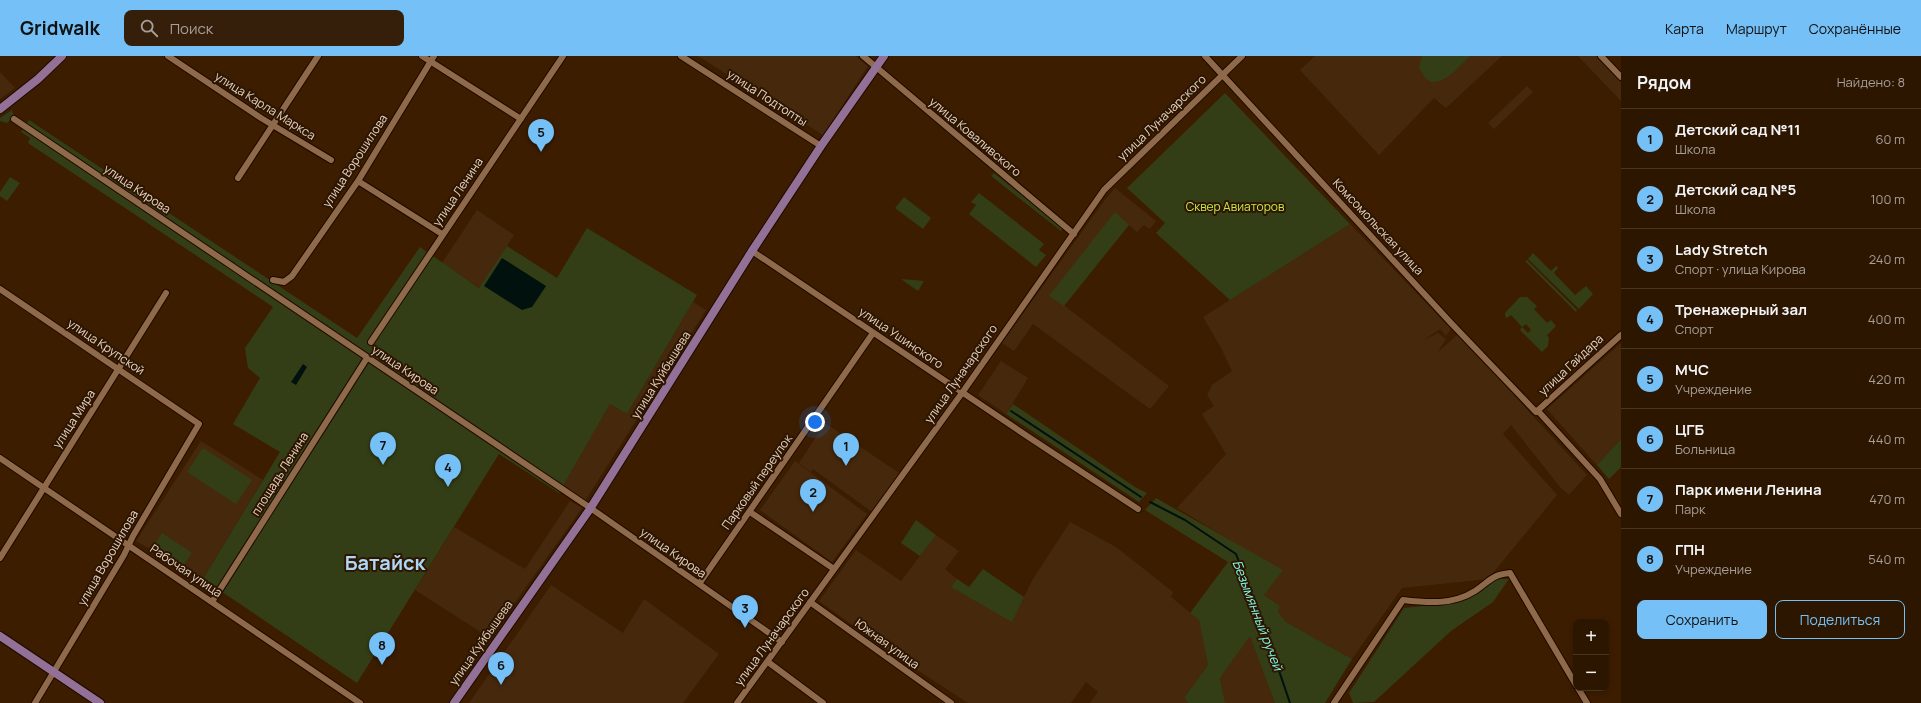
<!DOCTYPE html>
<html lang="ru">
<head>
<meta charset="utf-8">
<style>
  :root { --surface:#2d1600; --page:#351f0a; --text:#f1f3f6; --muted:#a79f99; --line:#483522; --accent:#75c0f6 }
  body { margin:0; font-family:Manrope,sans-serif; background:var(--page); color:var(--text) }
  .controls { position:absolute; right:12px; bottom:12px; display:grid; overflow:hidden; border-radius:8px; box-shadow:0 2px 6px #0003 }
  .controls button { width:36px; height:36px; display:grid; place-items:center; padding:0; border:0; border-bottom:1px solid var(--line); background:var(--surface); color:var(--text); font:20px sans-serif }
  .you { position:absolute; left:815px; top:366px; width:14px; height:14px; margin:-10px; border:3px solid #fff; border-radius:50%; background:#1a73e8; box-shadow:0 0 0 6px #1a73e833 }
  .badge { display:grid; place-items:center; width:26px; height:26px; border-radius:50%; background:var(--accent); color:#111; font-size:13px; font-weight:700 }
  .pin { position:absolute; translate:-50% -33px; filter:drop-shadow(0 1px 2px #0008) }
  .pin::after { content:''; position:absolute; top:21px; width:14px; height:12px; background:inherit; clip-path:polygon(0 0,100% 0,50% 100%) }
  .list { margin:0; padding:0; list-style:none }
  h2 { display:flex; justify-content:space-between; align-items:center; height:52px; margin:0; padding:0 16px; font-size:17px }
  h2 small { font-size:13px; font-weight:400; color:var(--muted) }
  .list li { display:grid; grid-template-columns:26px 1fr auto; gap:12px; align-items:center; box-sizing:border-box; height:60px; padding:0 16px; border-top:1px solid var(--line) }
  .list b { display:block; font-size:15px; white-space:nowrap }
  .list p { margin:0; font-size:13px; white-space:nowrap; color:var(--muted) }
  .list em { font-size:13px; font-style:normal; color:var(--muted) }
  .actions { display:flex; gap:8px; padding:12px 16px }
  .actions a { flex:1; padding:9px 0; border:1px solid var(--accent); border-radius:8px; text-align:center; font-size:14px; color:var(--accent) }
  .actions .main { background:var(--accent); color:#111 }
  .icon { flex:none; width:22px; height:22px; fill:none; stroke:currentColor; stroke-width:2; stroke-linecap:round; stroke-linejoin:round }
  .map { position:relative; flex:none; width:1621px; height:647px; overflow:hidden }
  header { display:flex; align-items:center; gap:24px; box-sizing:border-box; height:56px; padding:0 20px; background:var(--accent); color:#111 }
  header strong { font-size:19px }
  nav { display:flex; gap:22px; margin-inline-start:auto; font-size:14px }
  .search { width:280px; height:36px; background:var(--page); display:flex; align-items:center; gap:10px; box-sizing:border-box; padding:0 14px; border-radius:8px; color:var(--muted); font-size:15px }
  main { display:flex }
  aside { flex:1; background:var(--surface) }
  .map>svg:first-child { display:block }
  .built { fill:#46290d }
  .green { fill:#343e16 }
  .water { fill:#00110e }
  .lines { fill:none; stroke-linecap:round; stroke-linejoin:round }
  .stream { stroke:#00110e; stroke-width:2 }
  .minor-casing { stroke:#1e0800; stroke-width:8 }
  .major-casing { stroke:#1e0800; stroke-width:10 }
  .minor { stroke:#8e6a4b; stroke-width:6 }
  .major { stroke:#937197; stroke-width:8 }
  .labels { text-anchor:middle; stroke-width:4; stroke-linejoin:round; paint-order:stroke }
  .street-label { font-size:12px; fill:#e8d3c3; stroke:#2d1601 }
  .park-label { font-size:12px; fill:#c4eb42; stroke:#2d1601 }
  .water-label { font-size:13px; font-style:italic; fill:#80fbe7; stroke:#2d1601 }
  .town-label { font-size:20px; font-weight:bold; fill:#aed6f5; stroke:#2d1601 }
</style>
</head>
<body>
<header>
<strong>Gridwalk</strong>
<div class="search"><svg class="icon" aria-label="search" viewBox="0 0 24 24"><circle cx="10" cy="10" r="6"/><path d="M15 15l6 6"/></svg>Поиск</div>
<nav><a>Карта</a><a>Маршрут</a><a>Сохранённые</a></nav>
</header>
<main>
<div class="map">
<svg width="1621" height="647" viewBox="0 0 1621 647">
  <rect width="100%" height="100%" fill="#3c1d00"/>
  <!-- built -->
  <path class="built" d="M698 0H855L868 10 823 79Z
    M1315 0H1502L1446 52 1434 42 1379 99 1300 14Z
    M1578 0H1596L1621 26V45Z
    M0 16 15 32 0 43Z
    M1527 30 1533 36 1494 73 1488 67Z
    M1115 132 1156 165 1150 173 1144 169 1137 176 1121 162 1057 244 1169 330 1150 353 1033 268 1014 295 1002 287 1104 145Z
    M477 154 514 179 480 232 442 207Z
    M1350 168 1451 273 1446 280 1440 273 1422 285 1438 277 1446 283 1437 297 1458 278 1587 419 1569 439 1560 431 1511 369 1503 378 1557 439 1488 523 1402 532 1352 603 1286 566 1278 554 1280 550 1264 539 1282 514 1250 496 1177 452 1226 398 1202 358 1214 350 1207 339 1212 329 1232 315 1220 290 1203 261Z
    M693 246 706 254 585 445 563 430 610 348 627 358Z
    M1621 287V383L1597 409 1547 353Z
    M1001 305 1028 322 1006 358 978 339Z
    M825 367 899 417 872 456 813 413 811 416 799 407Z
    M201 385 263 424 203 523 136 485Z
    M795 405 867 458 832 506 760 454Z
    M570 445 582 452 490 582 415 534 454 471 525 513Z
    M1070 466 1116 491 1173 536 1171 541 1199 564 1208 609 1184 642 1188 647H1090L1098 636 1086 626 1071 647H968L899 602 819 545 856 494 901 525 936 479 959 495 945 513 957 523 951 531 1012 565 1033 523Z
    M551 529 623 577 644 543 719 598 683 647H469Z
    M1250 579 1275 647H1225L1220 622Z"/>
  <!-- green -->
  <path class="green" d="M1422 0H1470C1459 10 1447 27 1431 26L1425 22 1419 11Z
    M1225 37 1350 168 1230 244 1156 177 1165 167 1127 132Z
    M12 54 14 60 7 67 0 65V62Z
    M29 64 357 282 420 191 479 232 507 190 557 222 587 172 697 239 627 358 610 348 559 437 499 398 357 627 203 523 280 396 233 368 260 322 248 312 245 292 273 251 28 87 30 82 21 76Z
    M994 117 1063 172 1061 175 991 120Z
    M10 121 20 127 7 145 0 140V136Z
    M979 137 1044 188 1039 194 1046 199 1036 211 969 158 976 149 971 146Z
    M904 141 931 162 923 173 895 152Z
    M1115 156 1129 169 1064 250 1049 240Z
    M1533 197 1551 215 1556 210 1558 212 1554 217 1575 239 1586 230 1593 238 1579 253 1528 203Z
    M1527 204 1577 254 1576 256 1525 205Z
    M901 223 924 225 918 235Z
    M1520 241H1527L1537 250 1534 253 1547 267 1551 264 1556 270 1547 279 1549 282 1548 290 1542 296 1520 274 1522 271 1528 277 1531 274 1526 268 1522 271 1511 259 1507 262 1505 260V257Z
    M1013 348 1135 431 1147 437 1139 446 1006 358Z
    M1621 383V411L1609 423 1597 409Z
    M203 392 252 424 236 448 187 416Z
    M1156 442 1283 514 1264 539 1280 550 1278 555 1286 566 1352 603 1325 647H1275L1250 580 1220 622 1225 647H1188L1184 642 1208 609 1199 564 1190 557 1228 506 1145 454Z
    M916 464 936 479 920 500 901 487Z
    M162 477 192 497 181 513 151 494Z
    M983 513 1024 541 1012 566 951 531 957 523 969 531Z
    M1498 523H1509L1493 546 1451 575 1374 646 1353 647 1349 637 1404 552 1451 547Z"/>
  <!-- water -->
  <path class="water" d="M502 202 546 230 532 251 522 254 484 230Z
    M303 308 307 311 296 329 291 326Z"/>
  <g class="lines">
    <!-- stream -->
    <path class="stream" d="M1011 355 1141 441
      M1150 446 1185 464 1236 498 1262 565 1290 647"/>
    <defs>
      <path id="minor" d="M168 0 261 62 331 104
        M422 0 521 63
        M681 0 821 90
        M863 0 1074 178
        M1205 0 1451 267 1536 356 1621 279
        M1601 0 1621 21
        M14 63 589 451 782 586
        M238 122 318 0
        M358 125 442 178
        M752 195 1030 382 1138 453
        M273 224 284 226 292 220 358 125 434 0
        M0 233 199 368 133 480 124 499 35 647
        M371 286 563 0
        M1538 355 1600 423 1621 458
        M0 402 360 647
        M750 456 834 513
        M0 502 166 237
        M699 528 873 277
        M212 546 367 302
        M810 546 951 647
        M768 606 823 647
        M1578 632 1587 647
        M737 647 962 337 1104 134 1242 0
        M1334 647 1403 544C1428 547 1453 549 1475 535 1490 525 1491 519 1510 517L1576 629"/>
      <path id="major" d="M0 53 38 23 62 0
        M0 580 100 647
        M454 647 590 453 752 195 821 90 884 0"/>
    </defs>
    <!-- minor casing -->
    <use href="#minor" class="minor-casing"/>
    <!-- major casing -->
    <use href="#major" class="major-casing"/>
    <!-- minor -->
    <use href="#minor" class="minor"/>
    <!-- major -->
    <use href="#major" class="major"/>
  </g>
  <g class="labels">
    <!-- street labels -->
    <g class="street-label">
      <text transform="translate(767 42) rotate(33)" y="4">улица Подтопты</text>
      <text transform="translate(265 50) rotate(32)" y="4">улица Карла Маркса</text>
      <text transform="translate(1162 62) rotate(-44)" y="4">улица Луначарского</text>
      <text transform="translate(975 81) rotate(40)" y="4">улица Коваливского</text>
      <text transform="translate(355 105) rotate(-57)" y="4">улица Ворошилова</text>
      <text transform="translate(137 133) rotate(34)" y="4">улица Кирова</text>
      <text transform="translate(458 136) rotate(-56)" y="4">улица Ленина</text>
      <text transform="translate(1378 171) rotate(47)" y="4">Комсомольская улица</text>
      <text transform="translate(901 282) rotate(34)" y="4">улица Ушинского</text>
      <text transform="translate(106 291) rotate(34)" y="4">улица Крупской</text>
      <text transform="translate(1571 309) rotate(-43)" y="4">улица Гайдара</text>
      <text transform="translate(405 314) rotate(34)" y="4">улица Кирова</text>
      <text transform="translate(961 318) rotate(-55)" y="4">улица Луначарского</text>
      <text transform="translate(661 319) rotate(-58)" y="4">улица Куйбышева</text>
      <text transform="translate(74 363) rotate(-57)" y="4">улица Мира</text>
      <text transform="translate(280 418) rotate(-58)" y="4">площадь Ленина</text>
      <text transform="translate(757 426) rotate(-55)" y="4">Парковый переулок</text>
      <text transform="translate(673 497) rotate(35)" y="4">улица Кирова</text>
      <text transform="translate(108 502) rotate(-60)" y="4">улица Ворошилова</text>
      <text transform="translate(186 515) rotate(34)" y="4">Рабочая улица</text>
      <text transform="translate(772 581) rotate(-54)" y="4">улица Луначарского</text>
      <text transform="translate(481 587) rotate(-55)" y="4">улица Куйбышева</text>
      <text transform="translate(887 588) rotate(36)" y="4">Южная улица</text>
    </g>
    <!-- park labels -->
    <g class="park-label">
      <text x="1235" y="155">Сквер Авиаторов</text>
    </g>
    <!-- water labels -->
    <g class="water-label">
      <text transform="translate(1258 559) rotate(69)" y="5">Безымянный ручей</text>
    </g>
    <!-- town labels -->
    <g class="town-label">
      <text x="385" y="514">Батайск</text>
    </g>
  </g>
</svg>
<div class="controls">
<button>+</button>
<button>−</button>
</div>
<div class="you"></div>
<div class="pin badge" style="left:846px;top:410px">1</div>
<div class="pin badge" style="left:813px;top:456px">2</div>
<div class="pin badge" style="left:745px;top:572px">3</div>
<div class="pin badge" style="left:448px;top:431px">4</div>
<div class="pin badge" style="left:541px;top:96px">5</div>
<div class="pin badge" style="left:501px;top:629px">6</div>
<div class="pin badge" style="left:383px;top:409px">7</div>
<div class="pin badge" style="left:382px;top:609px">8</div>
</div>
<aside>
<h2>Рядом<small>Найдено: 8</small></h2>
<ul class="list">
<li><span class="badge">1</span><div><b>Детский сад №11</b><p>Школа</p></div><em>60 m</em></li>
<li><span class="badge">2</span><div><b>Детский сад №5</b><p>Школа</p></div><em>100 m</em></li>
<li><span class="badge">3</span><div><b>Lady Stretch</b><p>Спорт · улица Кирова</p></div><em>240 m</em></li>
<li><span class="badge">4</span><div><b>Тренажерный зал</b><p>Спорт</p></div><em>400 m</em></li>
<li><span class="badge">5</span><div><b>МЧС</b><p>Учреждение</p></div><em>420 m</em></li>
<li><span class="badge">6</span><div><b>ЦГБ</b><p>Больница</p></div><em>440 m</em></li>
<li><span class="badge">7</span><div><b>Парк имени Ленина</b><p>Парк</p></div><em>470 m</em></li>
<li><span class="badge">8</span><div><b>ГПН</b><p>Учреждение</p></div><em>540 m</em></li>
</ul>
<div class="actions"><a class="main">Сохранить</a><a>Поделиться</a></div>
</aside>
</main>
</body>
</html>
